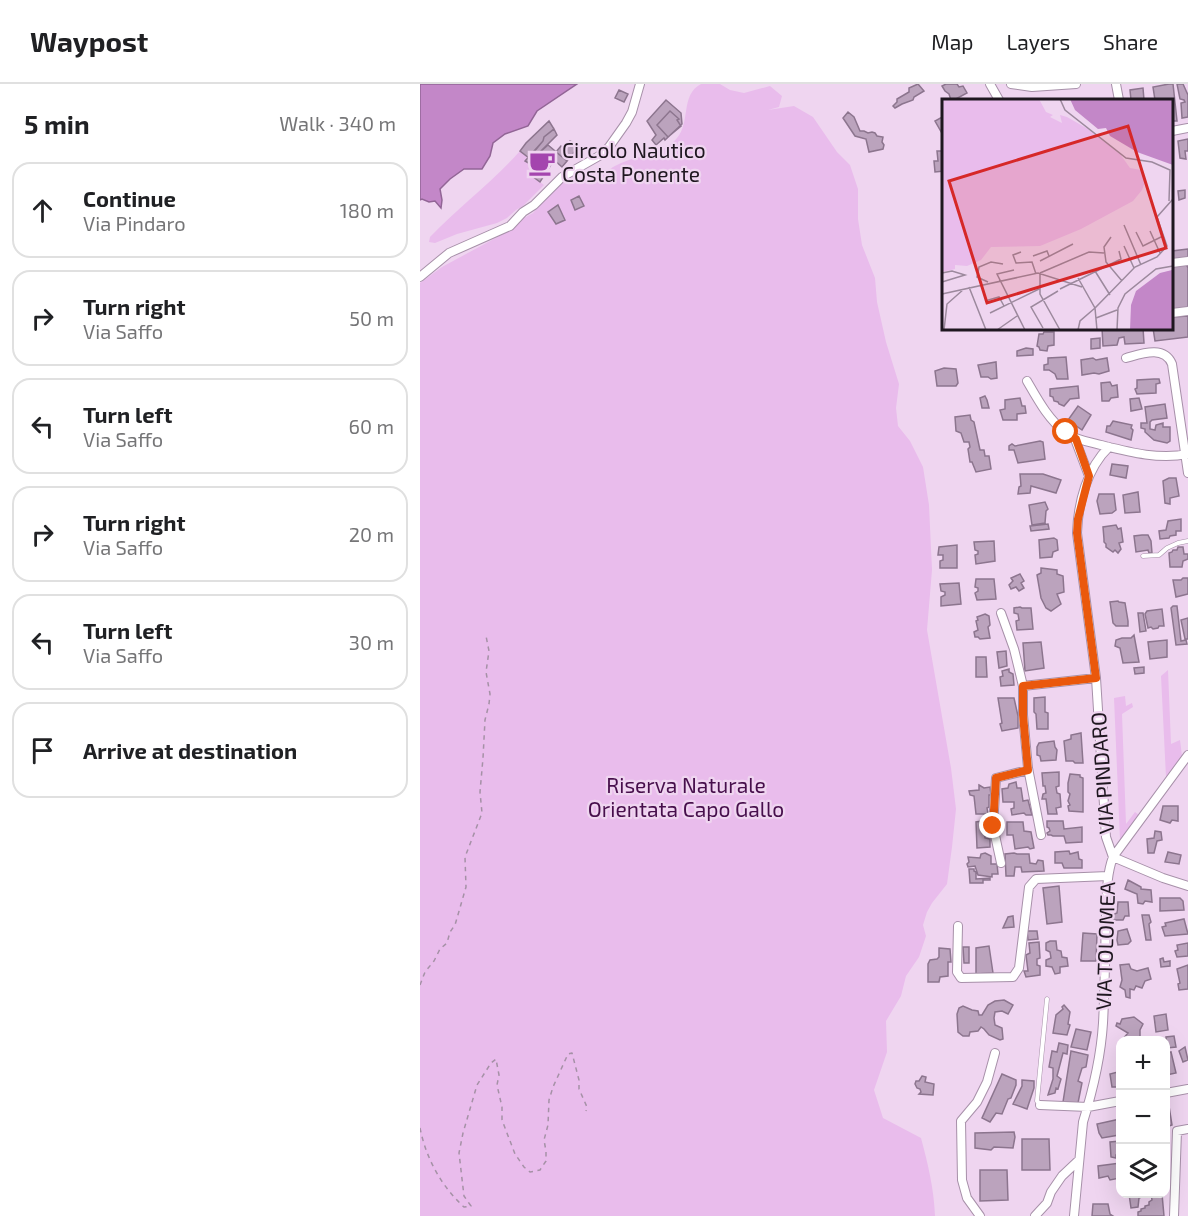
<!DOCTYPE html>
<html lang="en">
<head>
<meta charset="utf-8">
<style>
  :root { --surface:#fff; --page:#f2f2f2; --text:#202124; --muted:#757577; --line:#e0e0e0 }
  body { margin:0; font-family:"Exo 2",sans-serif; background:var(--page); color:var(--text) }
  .controls { position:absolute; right:18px; bottom:18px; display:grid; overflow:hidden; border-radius:12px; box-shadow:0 6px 24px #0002 }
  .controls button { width:54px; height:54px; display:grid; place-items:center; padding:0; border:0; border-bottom:2px solid var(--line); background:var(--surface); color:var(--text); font:30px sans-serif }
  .stop { position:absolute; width:18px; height:18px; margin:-14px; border:4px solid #ea580c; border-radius:50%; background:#fff }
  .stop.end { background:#ea580c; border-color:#fff; box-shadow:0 2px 6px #0008 }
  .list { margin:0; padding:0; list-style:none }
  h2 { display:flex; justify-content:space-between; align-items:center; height:78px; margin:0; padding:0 24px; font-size:26px }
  h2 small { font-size:20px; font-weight:400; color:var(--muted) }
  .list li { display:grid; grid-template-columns:39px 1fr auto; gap:18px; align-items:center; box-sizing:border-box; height:96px; margin:0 12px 12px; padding:0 12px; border:2px solid var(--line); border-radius:18px }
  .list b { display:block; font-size:22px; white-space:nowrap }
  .list p { margin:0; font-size:20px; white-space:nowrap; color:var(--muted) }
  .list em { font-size:20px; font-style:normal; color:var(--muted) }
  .icon { flex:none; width:33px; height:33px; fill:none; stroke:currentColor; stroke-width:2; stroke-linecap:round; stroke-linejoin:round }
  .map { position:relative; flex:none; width:768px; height:1132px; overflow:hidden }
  header { display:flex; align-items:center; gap:36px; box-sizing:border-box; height:84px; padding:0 30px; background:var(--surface); border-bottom:2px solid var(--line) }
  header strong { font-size:28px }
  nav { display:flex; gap:33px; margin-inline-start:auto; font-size:21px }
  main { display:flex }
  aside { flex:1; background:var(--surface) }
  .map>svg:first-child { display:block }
  .green { fill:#e9bcec }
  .water { fill:#c387c8; stroke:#926596; stroke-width:1.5 }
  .building { fill:#bba3bd; stroke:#8c758e; stroke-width:1.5 }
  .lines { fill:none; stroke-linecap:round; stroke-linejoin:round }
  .service-casing { stroke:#a790a9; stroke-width:5 }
  .minor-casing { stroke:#a790a9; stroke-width:10 }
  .path { stroke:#a591a6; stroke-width:1.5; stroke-dasharray:4.5 4.5; stroke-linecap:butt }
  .service { stroke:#fff; stroke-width:4 }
  .minor { stroke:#fff; stroke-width:8 }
  .route { stroke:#ea580c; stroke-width:8 }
  .labels { text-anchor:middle; stroke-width:4.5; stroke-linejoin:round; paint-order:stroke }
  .poi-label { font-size:21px; fill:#1f1720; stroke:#efd5f0; text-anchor:start }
  .street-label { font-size:21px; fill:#1f1720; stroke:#efd5f0 }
  .park-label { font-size:21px; fill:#470f4c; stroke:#efd5f0 }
  .inset-road { fill:none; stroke:#9c899d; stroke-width:1.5 }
  .view { fill:#d62828; fill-opacity:0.15; stroke:#d62828; stroke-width:3 }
  .inset-edge { fill:none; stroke:#1f1720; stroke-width:3 }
</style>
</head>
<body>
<header>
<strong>Waypost</strong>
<nav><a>Map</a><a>Layers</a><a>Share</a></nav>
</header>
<main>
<aside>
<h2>5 min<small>Walk · 340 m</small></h2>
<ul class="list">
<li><svg class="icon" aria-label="ahead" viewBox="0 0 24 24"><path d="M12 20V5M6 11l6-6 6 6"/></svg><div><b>Continue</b><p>Via Pindaro</p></div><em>180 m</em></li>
<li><svg class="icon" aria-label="right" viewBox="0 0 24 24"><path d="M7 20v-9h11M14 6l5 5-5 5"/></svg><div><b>Turn right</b><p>Via Saffo</p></div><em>50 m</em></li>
<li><svg class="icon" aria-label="left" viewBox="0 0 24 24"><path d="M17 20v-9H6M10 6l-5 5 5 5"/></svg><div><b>Turn left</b><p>Via Saffo</p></div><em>60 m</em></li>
<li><svg class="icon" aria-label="right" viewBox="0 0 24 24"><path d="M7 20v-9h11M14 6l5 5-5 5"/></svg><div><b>Turn right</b><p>Via Saffo</p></div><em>20 m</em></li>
<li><svg class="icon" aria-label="left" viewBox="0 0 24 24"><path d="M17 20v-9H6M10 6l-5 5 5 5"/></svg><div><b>Turn left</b><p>Via Saffo</p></div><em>30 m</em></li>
<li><svg class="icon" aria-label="arrive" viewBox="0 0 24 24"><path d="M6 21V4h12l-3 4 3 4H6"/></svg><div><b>Arrive at destination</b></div></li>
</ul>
</aside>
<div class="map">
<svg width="768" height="1132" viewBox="0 0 768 1132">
  <rect width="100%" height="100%" fill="#efd5f0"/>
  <!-- green -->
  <path class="green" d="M281 0H300L310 6 324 9 350 2 362 12 359 23 348 26 374 22 393 33 417 68 430 81 438 105V135L442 161 455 194 457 218 466 258 479 300 476 324 478 342 490 357 503 383 509 421 512 486 507 546 531 684 536 725 532 763 527 800 512 819 507 828 503 841 506 852 499 873 486 892 481 912 466 937 467 968 454 1006 463 1034 501 1054C508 1080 514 1105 515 1132H0V199L22 183 94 144 104 134 113 129 132 108 145 97 154 92C162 94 169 96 177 93 184 91 190 84 197 81 216 71 242 72 257 54 271 38 260 11 281 0Z
    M100 67 109 74 106 78 116 84 112 92 124 101 103 122 96 126 87 134 77 139 37 150 15 159 9 158 10 153C39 123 72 98 100 67Z
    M748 586 751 660 760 656 762 672 746 693 741 592Z
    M705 612 706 622 712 619 713 623 702 630 706 740 715 728 719 731 700 756 694 614Z"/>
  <!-- water -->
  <path class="water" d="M0 0H157L117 27 108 42 85 50 73 59 70 72 62 85H44L30 95 20 105 22 116 21 124 15 117 9 118 2 115 0 116Z"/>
  <!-- building -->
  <path class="building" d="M498 0 504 7 494 13 493 16 482 20 475 24 473 22 477 18V15L489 8V4Z
    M526 0H537L539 3 543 2 547 9 534 16H531L529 10 525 7 522 2Z
    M749 0H753L757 37H752V16H735L733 3Z
    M757 0H763L768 11V33L762 34 761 19 765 18 764 16 760 15Z
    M723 4 724 16H711L710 6Z
    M199 6 208 10 204 18 195 14Z
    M246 16 261 29 262 40 245 56 244 54 236 61 232 56 236 51 227 37Z
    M250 27 259 35 257 36 261 42 248 53 237 41Z
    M428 28 434 33 440 47H444L448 49 452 48 455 49 457 52 463 53 462 58 464 61 463 65 449 68 446 55 435 52 423 34Z
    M524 32V50L523 51 515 37Z
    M129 37 134 45 124 53 123 57 109 74 100 67 106 59Z
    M134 45 137 51 118 70 112 81 105 77 123 57 124 53Z
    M768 55V67H765L766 75 760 74 758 57Z
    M150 57 159 62 147 77 136 68 141 62 144 64Z
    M128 61 147 77 142 83 134 76 120 98 112 92 116 84 112 81 118 70Z
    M517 67H523L524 87 515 88 514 77H518Z
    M765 106V114L759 116 758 107Z
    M159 112 164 122 155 126 151 116Z
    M138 121 145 136 136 140 128 128Z
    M768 165V174L753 175 752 167Z
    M766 180 768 184V224L752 225V182Z
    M768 232V253L735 257 733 244H752V233Z
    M682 244H723L724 259 705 260 704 253 699 254 697 261 683 262Z
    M624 248H634V261L628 262 627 267 620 266 619 263 617 262 619 250H623Z
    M680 254V264L671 265V255Z
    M606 264 613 265V271L597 272V267Z
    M646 273 648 295H637L635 290 629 286H624V281L628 280V274Z
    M673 274 676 276 687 274 689 287 679 290 674 289 662 291 661 276Z
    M576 278 577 294 571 295 568 293H561L558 281Z
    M524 284 536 285 538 299 536 302H517L515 287Z
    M734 295H739L740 299 736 300V309L717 310 715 305 717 304V296Z
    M690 298 692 302 697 301 698 313 691 314 689 317H682L681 299Z
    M658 302 659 314 650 315 644 322 639 320 638 318 634 317 633 313 630 312V305Z
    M565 312 567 316 569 324H562L560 314Z
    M600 314 602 322H605L606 329 597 330V336H583L580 326 585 325V316Z
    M719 314 722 325 711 327 710 315Z
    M745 320 747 334 732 336 730 338V345L735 346 736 341 743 339V343H750V357L747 359 734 356 725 348V345L721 344V339H727L725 323Z
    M658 322 671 331 662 346 648 336Z
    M550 331 551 336 554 338 560 366H564L565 372H569L571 385 556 388 552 378H550L548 365 550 363 549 358H544L541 349 536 347 535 333Z
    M693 337 712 341 711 344 713 346 711 356 686 348 687 342H690Z
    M620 357 623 358 625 375 598 379 594 366H589V362L592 360 595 362Z
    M692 380 708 382 706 394 690 391Z
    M600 390H623L641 396 636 409 611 402 610 409 598 410 599 403 601 402Z
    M749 394H756L759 412 750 414V420L745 419 743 397Z
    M718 408 720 428 705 429 703 411Z
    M679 410H694L696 426 692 429 680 430 677 417Z
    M625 418 628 425 626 427 625 439 612 441 609 421Z
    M761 435V447H756V451L750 452 749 454 740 455 739 447 746 446 748 437Z
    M628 440 629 445 611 447 610 442Z
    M696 441 698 445 701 444 703 458 699 459 701 465 698 469 695 466 693 468 686 463V460L684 458V455L683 443Z
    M722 451H728L731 457 732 469H729L728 466 716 468 714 452Z
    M634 454 637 456 638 466 633 468 632 473 620 474 619 456Z
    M574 457 575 477 556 480 555 471 558 470V467L555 466 554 458Z
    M537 461V484H520V477L523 476V471H518L519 463Z
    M758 463H763L764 470H768V475L763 477 762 483H750L749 469 752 468 753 466H757Z
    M621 484 637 486V490L643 492 644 508 637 510 641 520 631 527 626 524 621 514 617 491 621 489Z
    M600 490 604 497 601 499 604 504 599 507 596 503 591 505 589 501 593 497 591 494Z
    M763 494H768V510L756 513 753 496H761Z
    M556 495H574L576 515 557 516 555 509 558 507V504L555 503Z
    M539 499 541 520 521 522V513L525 511V508L521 507 520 500Z
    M698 517 699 518 705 519 708 537V542H696L693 539 690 518Z
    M757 522 761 557 766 556 767 560 756 561 751 524 753 522Z
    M600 523 602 524H611L613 545 597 546 596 537 599 536 598 530 594 529V524Z
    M742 525 744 542H739L738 544 733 545 731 543 728 544 725 530 727 527Z
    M718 529H723L726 547 720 548Z
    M565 530 569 532 570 541 568 543 570 554 560 555 558 553H555L554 548 558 546 556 537 558 536 557 533Z
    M768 534V555H765L761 536Z
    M714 551 719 578 703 579 700 564 695 562 696 556 702 554H711Z
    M747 556V573L730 575 728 558Z
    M621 558 624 584 605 587 603 559Z
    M586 567 587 582 579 584 577 568Z
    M556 573H566L567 593H556Z
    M724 583V589L715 590 714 584Z
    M589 585V588L593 590 594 601 581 602 580 593 583 592 582 587Z
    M625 613V628L628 629V645H617L616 630 614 628V614Z
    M578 614H594L598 632V644L582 647 580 640 582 639Z
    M661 649 663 679H655L653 677H646L644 657 651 655V651Z
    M634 657 635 663 637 666 636 676 621 677 620 672 617 671V663L619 659Z
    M639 688V702L636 703 637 709 640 710 641 723 636 724 637 730H628L626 715H622L623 710 626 709 625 702H623L622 689Z
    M650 690 660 691V693L663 694V728L649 727 648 722 650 721 648 717 650 710 648 708V699Z
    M596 698 597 704H601L603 717 608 716 612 731H606L604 729 592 731 591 725 594 724V718H583L582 705 588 704 589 700Z
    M559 701 564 704 570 703 571 711H569V723L567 724 568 730H556L554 712 550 711 549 707 559 706Z
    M743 722H758V737L752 736 750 739 740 736Z
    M568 736 569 744 565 747V754L570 755V763L557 764 556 738Z
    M627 737H643L644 745 662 743V758L646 759 644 752H633L631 751H628L627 749 630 747 629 744 627 743Z
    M587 738H603L604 747 611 748 614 764 610 765 608 763 595 765 593 751H587Z
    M735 747 741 748 742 756 737 757 734 769H728L727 755 734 754Z
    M649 767 650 770 658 768 659 775 662 776V784H644L642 779H635V768Z
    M748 768 761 771 759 780 745 778Z
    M565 769 571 772V780H577L578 790H572V793L558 791 555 782 548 783 547 780 549 778 548 773 560 774 561 770Z
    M594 769 597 770H609L610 779 616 780 618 776 623 777 624 787 602 788 601 783H595L594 792H586L585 770Z
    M549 785H554V787L556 788V795L570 794V796H563V799H550Z
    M708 796 721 803V805L731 806 732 818 725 817 723 820 718 819 717 810 705 805Z
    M639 802 642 838 627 840 623 804Z
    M740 814H760L763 817 764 826 740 827Z
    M698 818H708L709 832H705L703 836H692V831L697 829Z
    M722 831H729L731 838 729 840 731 856H726Z
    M593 832 594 843 583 844 588 833Z
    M764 835 768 850 745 852 742 843 746 842 745 839Z
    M707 845 711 857 708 860 698 861 697 856 698 847Z
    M607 847H617L618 855 608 856Z
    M663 849 677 850 676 877H661Z
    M630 857H636L637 866 641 867 642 873 647 874 648 882 640 883V889L635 890 632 883 626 882V876L631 874 630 868 626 866V859Z
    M619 858 620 874 617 875V881L620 882V891L606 893 604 887H608L606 871 610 869 609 859Z
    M768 859V872L757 873 755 867 758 866 757 861Z
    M569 862 573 889 556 890V864Z
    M543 863H549V879H544Z
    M519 864 530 865 531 878H528V892L520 893 519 898H508V880L510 876 517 875 519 873Z
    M743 874 744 878 750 877V882L741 883 740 875Z
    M709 880 711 885 717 887 728 884 731 895 725 897 722 904 716 902 714 906 710 905V914L706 913 705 906 700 903 702 896 700 881Z
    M768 881V905L759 906 758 900 760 899 757 885Z
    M584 916 593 921 588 930 582 927 575 928 574 934 575 941 582 944 583 955 580 956 569 951 564 945 561 943 558 947 550 948 549 952H543L538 948 537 930 539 924 543 922 552 926 558 927 559 931H562L568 921 575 917Z
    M644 921 650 928 648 940 650 941 647 951 633 949 636 931 643 925 642 923Z
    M746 930 748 946 736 948 734 932Z
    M714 933 723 940 720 946V956H702L708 949 696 942 697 939 700 940 702 935Z
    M656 945 671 948 667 966 651 963Z
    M754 952 756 963 747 964 746 953Z
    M639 959 648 961 647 970 643 969 637 992 641 995 638 1005 636 1004 635 1009 628 1011 633 995V984L629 983 632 967 637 968Z
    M765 963 768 976 763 978 759 967Z
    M651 967 668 971 666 983 662 984 658 997 662 999 658 1019 643 1018Z
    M751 968 756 989 746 991V969Z
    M699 982H700V1004L699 1005 697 1003H692L690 990 698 988Z
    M582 990 596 996V1001L591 1014 588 1015 582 1030 576 1029 570 1038 562 1034Z
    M502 992 506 993 505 998 514 1000 513 1011 499 1010 501 1008 500 1005 497 1004 495 1000 496 997H499Z
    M602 996 614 997V1004L607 1025 593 1020 602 1002Z
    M749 1022 752 1041 746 1043V1023Z
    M700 1035V1047L699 1051 682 1054 679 1049 677 1040Z
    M594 1048 595 1053 593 1064 574 1063 571 1066 555 1064V1049Z
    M602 1055H629L630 1086H602Z
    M700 1057V1071H696V1074L691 1073 690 1058Z
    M700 1079V1094L690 1096 688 1092 679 1094 678 1082Z
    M560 1086H587L588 1116 560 1117Z
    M709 1110H722V1113L719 1114 718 1123 711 1124Z
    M731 1110H742L744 1132H718V1128L721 1127V1125L725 1124V1122L729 1121V1118L732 1116Z
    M673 1120H688L690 1130 693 1132H672Z"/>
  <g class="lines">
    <defs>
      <path id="service" d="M723 472 739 471 747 464 758 459 768 457
        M620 1020 617 1017 627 915"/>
      <path id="minor" d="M570 0 579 16
        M591 0 612 3 656 0
        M696 0 699 16
        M752 47 768 44
        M752 179 768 177
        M0 193 29 169 90 142 103 128 114 121 142 93 179 72 189 63 206 39 212 28 220 0
        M752 229 768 227
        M706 274C721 270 744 261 752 280L768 389
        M607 297C618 316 628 335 646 349 656 356 669 358 681 361 709 368 739 376 768 370
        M655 355 669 392
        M689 363C667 384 658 419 657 449L676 594 686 753 693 773
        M581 529 594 565 603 602V631L608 684 621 751
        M603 602 676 594
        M693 773 743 794 768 802
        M581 779 573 742 576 694 608 686
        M538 842 537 888 541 894 593 893 599 884 609 803 616 795 688 792
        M746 1009 768 1005
        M620 1021 668 1023 700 1017
        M560 1132 547 1114 542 1096 541 1037 557 1018 567 998 575 969
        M615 1132 627 1119 631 1108 642 1092 659 1076
        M654 1132 663 1038C673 1006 681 972 683 939 685 903 685 868 686 832 687 812 686 792 693 773L768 671
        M754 1132 757 1047 768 1045"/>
    </defs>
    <!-- service casing -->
    <use href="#service" class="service-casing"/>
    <!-- minor casing -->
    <use href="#minor" class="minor-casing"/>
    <!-- path -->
    <path class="path" d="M0 901 5 888 14 877 20 865 27 859 30 848 35 841 46 803 45 773 62 729 60 708 63 674 65 636 69 620 70 610 66 588 69 567 66 552
      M0 1044C6 1074 21 1102 44 1123L51 1122 44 1112 39 1069 43 1049 57 1001 71 979 76 975 79 991 77 1001 82 1023V1036L95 1070 104 1083 110 1088 120 1086 126 1077V1067L124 1056 128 1041 129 1016 133 1003 148 970 152 969 159 996V1005L167 1023 166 1027"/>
    <!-- service -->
    <use href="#service" class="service"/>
    <!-- minor -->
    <use href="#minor" class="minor"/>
  </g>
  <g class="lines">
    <!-- route -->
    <path class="route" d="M573 742 576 694 608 686 603 631V602L676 594 657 449 658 435 669 392 656 355 646 348"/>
  </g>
  <!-- icons -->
  <defs>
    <symbol id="cafe-bare" viewBox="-9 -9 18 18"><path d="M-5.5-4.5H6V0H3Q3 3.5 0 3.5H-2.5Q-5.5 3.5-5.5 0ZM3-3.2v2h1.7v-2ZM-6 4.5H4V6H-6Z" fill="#a445ae" stroke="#efd5f0" stroke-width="2.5" paint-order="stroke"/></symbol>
  </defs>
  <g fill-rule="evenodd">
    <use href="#cafe-bare" x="103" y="60" width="38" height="38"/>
  </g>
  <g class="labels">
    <!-- poi labels -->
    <g class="poi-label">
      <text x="142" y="74">Circolo Nautico<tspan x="142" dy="24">Costa Ponente</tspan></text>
    </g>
    <!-- street labels -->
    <g class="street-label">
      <text transform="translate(683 689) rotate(-94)" y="7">VIA PINDARO</text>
      <text transform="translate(686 862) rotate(-88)" y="7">VIA TOLOMEA</text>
    </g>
    <!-- park labels -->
    <g class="park-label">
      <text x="266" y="709">Riserva Naturale<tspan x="266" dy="24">Orientata Capo Gallo</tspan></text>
    </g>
  </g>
  <!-- overview -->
  <g transform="translate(522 15)">
    <rect width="231" height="231" fill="#efd5f0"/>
    <path d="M0 0H97L104 13 111 16 108 18 120 24 118 16 125 18 146 30 178 55 188 69 199 71 203 83 200 91 191 102 139 130 98 147 49 148 39 161 25 167 13 166V170L0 173Z" fill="#e9bcec"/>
    <path d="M128 0H231V66L195 53 168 37 164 29 156 30 133 11ZM230 171 231 231H188L189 206 194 192 218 174Z" fill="#c387c8"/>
    <path class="inset-road" d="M118 0 123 11 184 59 210 63 228 71 227 102M182 126 199 166M208 132 218 154M194 133 201 147 221 137M169 138 162 148 164 163 180 182M182 147 192 169M79 153 71 156 74 164 90 163 94 175M91 157 105 152 107 157M98 162 131 145M72 171 55 175 83 231M153 172 168 196M0 174 10 172 23 176 0 183M98 174 147 153 162 154M98 174V195L118 231M136 179 153 209 193 168 215 158 225 147 215 118 231 100M46 183 35 178 37 168 49 163 61 165M27 188 44 231M118 190 179 160 177 152M0 195 96 174 140 188M43 202 57 198 62 207M153 209 155 231M48 214 97 190M154 219 175 211M101 229 89 208 116 192M2 231 5 205 22 190M55 231 75 217M136 231 138 222 153 209M175 231 176 209 183 195 214 170 231 167"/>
    <path class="view" d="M186 27 224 149 45 204 7 82Z"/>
    <rect width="231" height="231" class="inset-edge"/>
  </g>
</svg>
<div class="controls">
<button>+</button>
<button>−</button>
<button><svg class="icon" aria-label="layers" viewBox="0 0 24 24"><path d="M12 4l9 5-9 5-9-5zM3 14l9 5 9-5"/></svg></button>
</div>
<div class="stop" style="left:646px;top:348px"></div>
<div class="stop end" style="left:573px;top:742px"></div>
</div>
</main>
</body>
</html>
